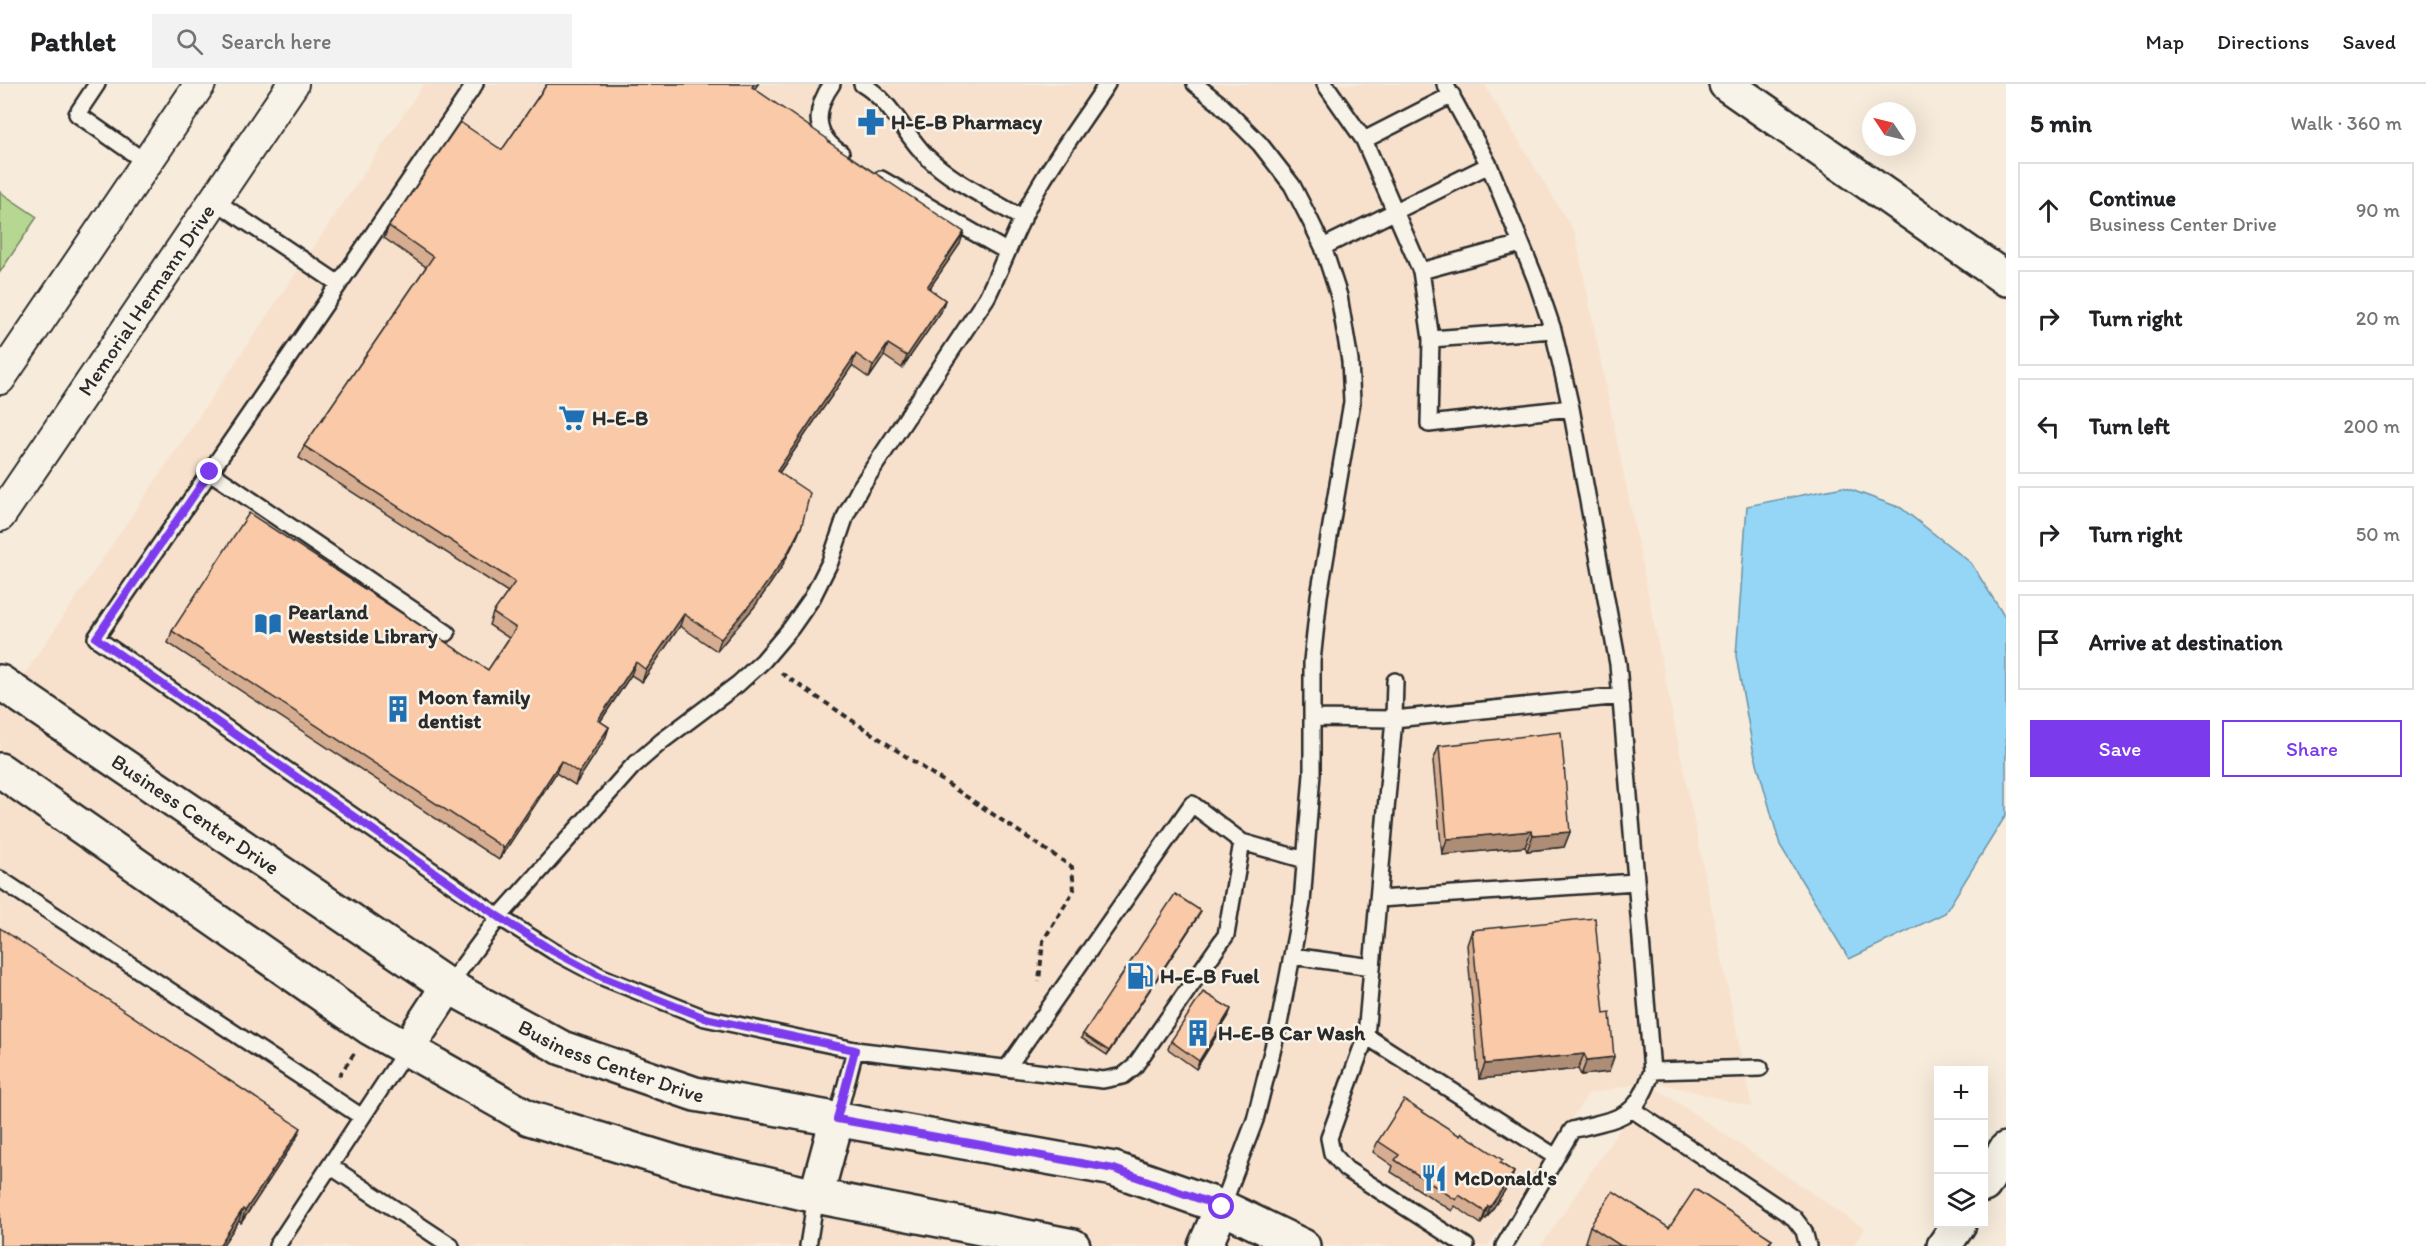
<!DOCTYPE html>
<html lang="en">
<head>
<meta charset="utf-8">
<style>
  :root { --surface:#fff; --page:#f2f2f2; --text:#202124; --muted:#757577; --line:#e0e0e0; --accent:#7c3aed }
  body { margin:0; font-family:Itim,sans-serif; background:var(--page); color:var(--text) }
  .controls { position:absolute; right:18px; bottom:18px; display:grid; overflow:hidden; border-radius:0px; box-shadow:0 6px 24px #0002 }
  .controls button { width:54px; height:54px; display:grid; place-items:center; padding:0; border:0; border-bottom:2px solid var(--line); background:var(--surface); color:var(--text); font:30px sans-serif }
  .compass { position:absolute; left:1862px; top:18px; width:54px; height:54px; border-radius:50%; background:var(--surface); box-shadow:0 6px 24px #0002; rotate:305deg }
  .stop { position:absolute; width:18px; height:18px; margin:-14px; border:4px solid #7c3aed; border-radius:50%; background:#fff }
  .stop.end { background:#7c3aed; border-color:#fff; box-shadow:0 2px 6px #0008 }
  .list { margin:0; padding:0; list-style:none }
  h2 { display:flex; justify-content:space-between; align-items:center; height:78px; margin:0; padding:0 24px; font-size:26px }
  h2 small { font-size:20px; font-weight:400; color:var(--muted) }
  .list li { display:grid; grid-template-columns:39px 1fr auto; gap:18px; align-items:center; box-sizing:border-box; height:96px; margin:0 12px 12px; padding:0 12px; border:2px solid var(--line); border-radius:0px }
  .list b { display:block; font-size:22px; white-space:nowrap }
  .list p { margin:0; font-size:20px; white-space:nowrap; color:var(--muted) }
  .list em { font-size:20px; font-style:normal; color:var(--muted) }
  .actions { display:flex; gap:12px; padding:18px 24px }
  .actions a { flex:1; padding:14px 0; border:2px solid var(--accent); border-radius:0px; text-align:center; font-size:21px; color:var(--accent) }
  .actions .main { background:var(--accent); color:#fff }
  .icon { flex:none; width:33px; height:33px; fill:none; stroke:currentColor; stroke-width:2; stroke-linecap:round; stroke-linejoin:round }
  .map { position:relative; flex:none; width:2006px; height:1162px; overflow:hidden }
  header { display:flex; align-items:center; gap:36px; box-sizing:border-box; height:84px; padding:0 30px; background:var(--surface); border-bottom:2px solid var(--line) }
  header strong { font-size:28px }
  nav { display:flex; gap:33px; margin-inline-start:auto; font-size:21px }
  .search { width:420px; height:54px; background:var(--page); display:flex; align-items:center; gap:15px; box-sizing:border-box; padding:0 21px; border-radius:0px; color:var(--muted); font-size:22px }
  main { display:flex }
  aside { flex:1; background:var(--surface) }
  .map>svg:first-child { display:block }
  .built { fill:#f8e1cc }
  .green { fill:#b5d791; stroke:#70815e; stroke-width:1.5 }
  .water { fill:#95d6f7; stroke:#6b92a5; stroke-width:1.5 }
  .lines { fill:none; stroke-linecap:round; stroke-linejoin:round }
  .service-casing { stroke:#2b2b2b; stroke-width:20 }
  .minor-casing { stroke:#2b2b2b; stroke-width:34 }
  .tertiary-casing { stroke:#2b2b2b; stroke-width:38 }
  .secondary-casing { stroke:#2b2b2b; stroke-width:38 }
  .primary-casing { stroke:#2b2b2b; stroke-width:38 }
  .path { stroke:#2b2b2b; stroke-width:4; stroke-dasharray:6 4.5; stroke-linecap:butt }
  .service { stroke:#f7f3e8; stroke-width:15 }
  .minor { stroke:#f7f3e8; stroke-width:30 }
  .tertiary { stroke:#f7f3e8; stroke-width:33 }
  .secondary { stroke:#f7f3e8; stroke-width:33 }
  .primary { stroke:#f7f3e8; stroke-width:33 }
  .wall { fill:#d6ad90; stroke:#2b2b2b; stroke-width:1.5 }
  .shaded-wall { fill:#ae8d76; stroke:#2b2b2b; stroke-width:1.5 }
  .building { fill:#f9c9a8; stroke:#2b2b2b; stroke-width:1.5 }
  .route { stroke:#7c3aed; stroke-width:8 }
  .labels { text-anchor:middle; stroke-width:5; stroke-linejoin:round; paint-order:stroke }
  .poi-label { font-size:21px; font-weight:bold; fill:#2b2b2b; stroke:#f7f3e8; text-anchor:start }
  .street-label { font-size:21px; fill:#2b2b2b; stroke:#f7f3e8 }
</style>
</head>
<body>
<header>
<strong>Pathlet</strong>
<div class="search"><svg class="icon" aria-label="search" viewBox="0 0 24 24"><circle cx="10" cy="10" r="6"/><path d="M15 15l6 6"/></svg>Search here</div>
<nav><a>Map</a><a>Directions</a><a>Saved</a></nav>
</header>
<main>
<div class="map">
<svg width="2006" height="1162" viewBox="0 0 2006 1162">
  <rect width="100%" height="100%" fill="#f7ebdb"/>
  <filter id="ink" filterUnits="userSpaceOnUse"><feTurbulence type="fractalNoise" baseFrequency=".0167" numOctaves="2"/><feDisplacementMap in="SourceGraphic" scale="12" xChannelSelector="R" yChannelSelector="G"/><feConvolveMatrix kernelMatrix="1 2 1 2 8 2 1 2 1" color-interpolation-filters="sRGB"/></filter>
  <g filter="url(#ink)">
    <!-- built -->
    <path class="built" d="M424 0H1484L1575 149 1752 1023 1652 997 1588 1010 1488 1162H0V626Z
      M1650 1000 1865 1145 1853 1162H1541Z"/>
    <!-- green -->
    <path class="green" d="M0 108 37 133 0 188Z"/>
    <!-- water -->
    <path class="water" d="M1843 403 1901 424 1971 479 2006 535V731L1945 829 1849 875 1780 761 1753 665 1736 572 1747 422Z"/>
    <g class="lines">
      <defs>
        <path id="service" d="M97 0 77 30 147 79
          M832 0C814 25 813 51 841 69
          M862 0C891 17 903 48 926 72 955 100 989 114 1023 135
          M1195 0 1220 20 1260 60 1292 101 1311 138 1323 163 1339 212 1350 277 1352 318 1319 512 1312 577V690L1302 819 1279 940 1255 1036 1222 1123
          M1325 0 1364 56 1421 187 1431 255 1429 340 1571 324 1553 246 1536 196 1489 81 1445 0
          M1364 56 1452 11
          M881 95 1006 167
          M214 116 339 200 96 554 499 833 553 867 602 893 705 934 855 966 1103 996 1123 992 1134 983 1226 851 1242 758
          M1323 163 1489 81
          M1421 187 1521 160
          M339 200 475 0
          M1431 255 1553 246
          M210 388 447 549
          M1395 597 1394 635 1366 952 1329 1054 1332 1069 1346 1085 1466 1162
          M1312 634 1394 635 1621 612
          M0 795 362 1033
          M1379 815 1636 798
          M1292 872 1372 883
          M448 902 499 833 632 683 662 657 738 600 763 577 791 544 812 514 830 478 846 431 860 404 987 213C1006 174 1020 133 1043 96 1063 63 1086 32 1107 0
          M1366 952 1556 1073
          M1007 984 1192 720 1242 758 1305 776
          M1652 987 1760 984
          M1633 1026 1794 1134 1804 1147 1808 1162
          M837 1035 855 966
          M330 1082 451 1162
          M277 1162 407 965
          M808 1162 816 1112
          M1504 1162 1572 1046C1618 1033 1636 1038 1652 987L1618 580 1571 324"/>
        <g id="minor">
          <path d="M0 295 200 0"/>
          <path id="s1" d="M0 432 293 0"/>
        </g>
        <g id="tertiary">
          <path id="s2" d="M0 598 448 902 562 964 695 1010 1114 1085 1222 1123 1303 1162"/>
          <path d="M0 686 370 944 529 1034 687 1082 816 1112 1073 1162"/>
          <path d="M407 965 448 902"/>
          <path d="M816 1112 837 1035"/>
          <path d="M1205 1162 1222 1123"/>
        </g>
        <path id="secondary" d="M1726 0 2006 195"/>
        <path id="primary" d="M1984 1101 2006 1065
          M1944 1162 1959 1140"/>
      </defs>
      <!-- service casing -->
      <use href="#service" class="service-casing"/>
      <!-- minor casing -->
      <use href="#minor" class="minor-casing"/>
      <!-- tertiary casing -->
      <use href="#tertiary" class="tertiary-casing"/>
      <!-- secondary casing -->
      <use href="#secondary" class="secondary-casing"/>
      <!-- primary casing -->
      <use href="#primary" class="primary-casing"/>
      <!-- path -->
      <path class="path" d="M781 589 1072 783 1074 806 1043 857 1039 897
        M339 992 355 968"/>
      <!-- service -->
      <use href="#service" class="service"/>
      <!-- minor -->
      <use href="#minor" class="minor"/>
      <!-- tertiary -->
      <use href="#tertiary" class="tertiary"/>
      <!-- secondary -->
      <use href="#secondary" class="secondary"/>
      <!-- primary -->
      <use href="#primary" class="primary"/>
    </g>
    <!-- wall -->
    <path class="wall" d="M547 0H758L754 5 830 59 960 160 929 205 945 216 941 228 902 284 884 272 869 294 852 282 779 389 802 441 797 453 781 484 755 522 717 567 680 542 642 598 631 591 600 638 609 643 605 655 575 701 556 689 499 776 168 559 172 547 488 586 509 554 489 541 493 529 508 508 299 374 304 362 426 183 384 154 389 142 502 66Z
      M1439 662 1570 748 1564 763 1527 767 1525 763 1442 771 1433 677Z
      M1199 831 1107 971 1081 954 1083 950Z
      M1472 846 1609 988 1581 991 1578 985 1479 995 1467 861Z
      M1228 933 1196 985 1168 965 1171 957Z
      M296 1055 241 1139 239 1137 222 1162H0Z
      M1378 1057 1501 1080 1514 1088 1509 1100 1486 1135 1484 1134 1481 1140 1455 1122 1452 1127 1391 1088 1393 1082 1373 1068Z
      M1590 1142 1669 1144 1772 1155 1769 1162H1592L1585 1158Z"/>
    <!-- shaded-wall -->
    <path class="shaded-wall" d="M754 0H758L747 16 752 3Z
      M964 148 960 160 922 215 927 203Z
      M945 216 941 228 902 284 907 272Z
      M888 260 884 272 869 294 873 282Z
      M856 270 852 282 772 399 777 387Z
      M802 441 797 453 781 484 755 522 717 567 721 555Z
      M684 530 680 542 642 598 646 586Z
      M636 578 631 591 593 648 598 636Z
      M609 643 605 655 575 701 579 689Z
      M561 677 556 689 499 776 504 764Z
      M1531 747 1525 763 1442 771 1447 755Z
      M1570 748 1564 763 1527 767 1533 751Z
      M1201 827 1199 831 1107 971 1109 967Z
      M1231 925 1228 933 1196 985 1199 977Z
      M1584 970 1578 985 1479 995 1485 980Z
      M1614 973 1609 988 1581 991 1587 976Z
      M301 1044 296 1055 241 1139 245 1127Z
      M1514 1088 1509 1100 1486 1135 1490 1123Z
      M1488 1122 1484 1134 1481 1140 1485 1128Z
      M243 1125 239 1137 222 1162H219Z"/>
    <!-- building -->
    <path class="building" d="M547 0H754L752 3 826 54 830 59 964 148 927 203 945 216 907 272 888 260 873 282 856 270 777 387 810 409 802 441 786 472 759 510 721 555 684 530 646 586 636 578 598 636 609 643 579 689 561 677 504 764 172 547 249 429 488 586 516 544 493 529 515 498 304 362 433 173 389 142 460 38 502 66Z
      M1561 648 1570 748 1533 751 1531 747 1447 755 1439 662Z
      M1175 810 1201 827 1109 967 1083 950Z
      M1595 834 1604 930 1610 929 1614 973 1587 976 1584 970 1485 980 1472 846Z
      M0 844 301 1044 245 1127 243 1125 219 1162H0Z
      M1203 908 1231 925 1199 977 1171 957Z
      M1404 1016 1460 1052 1462 1049 1503 1076 1500 1079 1514 1088 1490 1123 1488 1122 1485 1128 1459 1111 1456 1116 1395 1076 1399 1071 1378 1057Z
      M1695 1105 1772 1155 1767 1162H1621L1590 1142 1613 1107 1669 1144Z"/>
  </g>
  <g class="lines" filter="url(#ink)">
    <!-- route -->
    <path class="route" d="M210 388 96 554 499 833 553 867 602 893 705 934 855 966 837 1035 1114 1085 1222 1123"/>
  </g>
  <!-- icons -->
  <defs>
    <symbol id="pharmacy-bare" viewBox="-9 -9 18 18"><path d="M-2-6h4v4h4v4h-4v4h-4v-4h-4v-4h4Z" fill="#1f6fb2" stroke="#f7f3e8" stroke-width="2.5" paint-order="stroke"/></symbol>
    <symbol id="supermarket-bare" viewBox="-9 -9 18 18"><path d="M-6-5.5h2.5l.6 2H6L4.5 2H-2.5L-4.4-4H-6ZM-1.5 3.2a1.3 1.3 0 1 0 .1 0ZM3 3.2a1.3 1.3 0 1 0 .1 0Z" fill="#1f6fb2" stroke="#f7f3e8" stroke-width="2.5" paint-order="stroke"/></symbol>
    <symbol id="library-bare" viewBox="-9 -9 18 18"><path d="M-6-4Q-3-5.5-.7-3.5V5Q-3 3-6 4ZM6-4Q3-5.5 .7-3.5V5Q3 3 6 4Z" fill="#1f6fb2" stroke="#f7f3e8" stroke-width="2.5" paint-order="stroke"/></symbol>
    <symbol id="building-bare" viewBox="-9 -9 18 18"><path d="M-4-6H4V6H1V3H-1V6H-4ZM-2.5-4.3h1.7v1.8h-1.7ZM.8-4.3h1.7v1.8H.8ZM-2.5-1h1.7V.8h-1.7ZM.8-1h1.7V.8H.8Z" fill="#1f6fb2" stroke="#f7f3e8" stroke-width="2.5" paint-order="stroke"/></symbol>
    <symbol id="fuel-bare" viewBox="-9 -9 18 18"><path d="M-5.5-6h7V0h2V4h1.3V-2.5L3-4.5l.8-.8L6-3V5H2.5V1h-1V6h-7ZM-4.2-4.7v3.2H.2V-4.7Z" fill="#1f6fb2" stroke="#f7f3e8" stroke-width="2.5" paint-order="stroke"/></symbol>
    <symbol id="restaurant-bare" viewBox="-9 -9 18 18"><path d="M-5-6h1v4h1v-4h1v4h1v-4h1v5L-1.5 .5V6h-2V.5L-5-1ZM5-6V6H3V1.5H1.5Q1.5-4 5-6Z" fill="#1f6fb2" stroke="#f7f3e8" stroke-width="2.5" paint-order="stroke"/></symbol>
  </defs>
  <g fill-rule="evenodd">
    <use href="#pharmacy-bare" x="852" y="19" width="38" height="38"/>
    <use href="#supermarket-bare" x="553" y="315" width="38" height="38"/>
    <use href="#library-bare" x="249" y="521" width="38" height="38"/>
    <use href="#building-bare" x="379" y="606" width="38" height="38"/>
    <use href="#fuel-bare" x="1121" y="873" width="38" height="38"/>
    <use href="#building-bare" x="1179" y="930" width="38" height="38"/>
    <use href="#restaurant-bare" x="1415" y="1075" width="38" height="38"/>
  </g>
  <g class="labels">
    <!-- poi labels -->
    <g class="poi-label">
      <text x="891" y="45">H-E-B Pharmacy</text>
      <text x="592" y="341">H-E-B</text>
      <text x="288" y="535">Pearland<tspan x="288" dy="24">Westside Library</tspan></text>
      <text x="418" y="620">Moon family<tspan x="418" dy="24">dentist</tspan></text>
      <text x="1160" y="899">H-E-B Fuel</text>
      <text x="1218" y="956">H-E-B Car Wash</text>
      <text x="1454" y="1101">McDonald's</text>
    </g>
    <!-- street labels -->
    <g class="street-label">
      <text dy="7" stroke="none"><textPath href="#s1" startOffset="261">Memorial Hermann Drive</textPath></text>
      <text dy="7" stroke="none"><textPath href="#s2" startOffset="236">Business Center Drive</textPath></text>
      <text dy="7" stroke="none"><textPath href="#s2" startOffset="722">Business Center Drive</textPath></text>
    </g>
  </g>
</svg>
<div class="controls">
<button>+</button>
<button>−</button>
<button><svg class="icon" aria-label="layers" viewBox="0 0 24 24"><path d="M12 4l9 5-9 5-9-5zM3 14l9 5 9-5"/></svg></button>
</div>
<svg class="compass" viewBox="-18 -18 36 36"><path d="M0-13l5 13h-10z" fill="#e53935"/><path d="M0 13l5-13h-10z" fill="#757577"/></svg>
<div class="stop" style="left:1222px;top:1123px"></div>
<div class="stop end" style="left:210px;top:388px"></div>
</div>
<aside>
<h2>5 min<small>Walk · 360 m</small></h2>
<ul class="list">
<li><svg class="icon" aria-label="ahead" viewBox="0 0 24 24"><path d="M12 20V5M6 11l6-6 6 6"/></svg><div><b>Continue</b><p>Business Center Drive</p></div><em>90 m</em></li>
<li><svg class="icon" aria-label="right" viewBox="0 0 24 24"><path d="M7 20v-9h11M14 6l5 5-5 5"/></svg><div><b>Turn right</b></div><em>20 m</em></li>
<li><svg class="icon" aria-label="left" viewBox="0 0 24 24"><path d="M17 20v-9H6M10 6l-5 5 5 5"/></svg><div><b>Turn left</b></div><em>200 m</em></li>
<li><svg class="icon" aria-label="right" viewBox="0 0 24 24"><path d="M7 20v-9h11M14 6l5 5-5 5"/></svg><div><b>Turn right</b></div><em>50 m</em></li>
<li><svg class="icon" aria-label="arrive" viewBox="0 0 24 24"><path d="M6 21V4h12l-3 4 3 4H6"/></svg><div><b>Arrive at destination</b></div></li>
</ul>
<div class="actions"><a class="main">Save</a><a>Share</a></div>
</aside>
</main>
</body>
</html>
